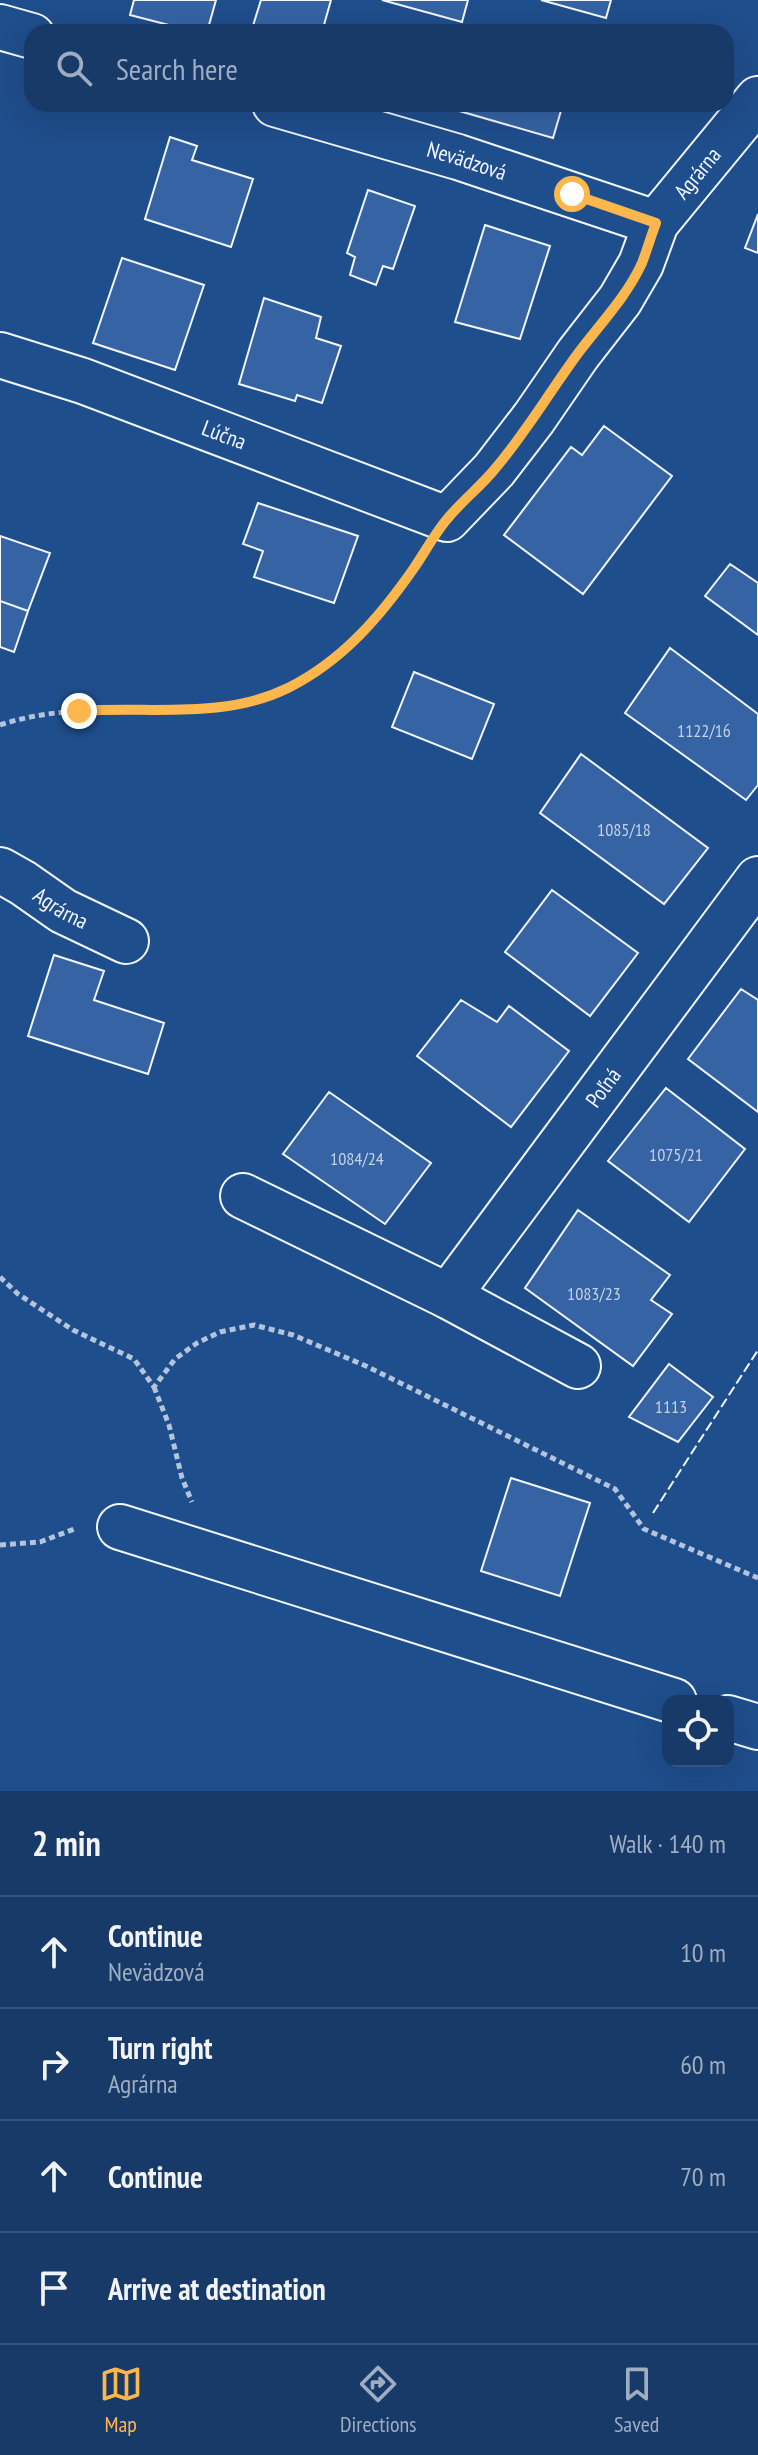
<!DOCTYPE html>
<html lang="en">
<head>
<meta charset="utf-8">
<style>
  :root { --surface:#173a69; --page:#20416f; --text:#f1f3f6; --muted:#9eadc0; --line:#36547d; --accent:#ffb74d }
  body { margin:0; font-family:"PT Sans Narrow",sans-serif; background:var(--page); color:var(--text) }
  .controls { position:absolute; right:24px; bottom:24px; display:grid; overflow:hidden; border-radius:16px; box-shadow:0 8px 32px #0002 }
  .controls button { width:72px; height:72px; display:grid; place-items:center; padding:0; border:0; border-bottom:2px solid var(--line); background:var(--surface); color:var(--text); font:40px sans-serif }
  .stop { position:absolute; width:24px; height:24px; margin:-18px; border:6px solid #ffb74d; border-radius:50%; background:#fff }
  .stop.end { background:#ffb74d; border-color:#fff; box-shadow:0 2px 8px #0008 }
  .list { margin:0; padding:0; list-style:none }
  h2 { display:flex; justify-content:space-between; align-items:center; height:104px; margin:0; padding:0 32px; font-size:34px }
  h2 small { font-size:26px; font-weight:400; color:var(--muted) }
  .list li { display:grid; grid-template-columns:52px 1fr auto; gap:24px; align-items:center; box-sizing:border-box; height:112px; padding:0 32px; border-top:2px solid var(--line) }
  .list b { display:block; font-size:30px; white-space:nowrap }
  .list p { margin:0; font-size:26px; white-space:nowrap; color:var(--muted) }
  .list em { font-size:26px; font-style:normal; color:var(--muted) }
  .icon { flex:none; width:44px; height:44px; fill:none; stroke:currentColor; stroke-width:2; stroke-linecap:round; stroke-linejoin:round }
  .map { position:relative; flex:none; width:758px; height:1791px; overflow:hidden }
  .search { position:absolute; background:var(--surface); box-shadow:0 8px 32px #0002; left:24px; right:24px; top:24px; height:88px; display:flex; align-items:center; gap:20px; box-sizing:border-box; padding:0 28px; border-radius:24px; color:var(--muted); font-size:30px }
  .sheet { height:552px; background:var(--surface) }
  nav { display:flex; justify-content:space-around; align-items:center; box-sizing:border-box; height:112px; border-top:2px solid var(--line); background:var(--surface); font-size:22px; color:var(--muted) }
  nav a { display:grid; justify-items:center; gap:4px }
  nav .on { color:var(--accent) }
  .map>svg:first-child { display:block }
  .building { fill:#3563a3; stroke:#f2f6ff; stroke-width:2 }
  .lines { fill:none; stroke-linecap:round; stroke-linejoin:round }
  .minor-casing { stroke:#f2f6ff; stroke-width:48 }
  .path { stroke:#b3c4dc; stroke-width:5; stroke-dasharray:6 4; stroke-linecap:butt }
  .minor { stroke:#1f4e8c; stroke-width:44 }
  .fence { stroke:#f2f6ff; stroke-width:2; stroke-dasharray:10 4; stroke-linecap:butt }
  .route { stroke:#ffb74d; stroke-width:10 }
  .labels { text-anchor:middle; stroke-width:6; stroke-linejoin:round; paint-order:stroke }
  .number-label { font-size:18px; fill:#c3d1e8 }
  .street-label { font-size:22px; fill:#f2f6ff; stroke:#1f4e8c }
</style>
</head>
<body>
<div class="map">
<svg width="758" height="1791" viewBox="0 0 758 1791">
  <rect width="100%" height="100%" fill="#1f4e8c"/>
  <!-- building -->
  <path class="building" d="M134 0H216L207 32H196L130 15Z
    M261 0H331L322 32H251Z
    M382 0H468L462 22Z
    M541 0H611L606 18Z
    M435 104H563L553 138Z
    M170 137 197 146 192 160 253 179 231 247 145 219Z
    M368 190 415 206 393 269 383 266 376 285 350 275 355 257 347 253Z
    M758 214V253L745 248Z
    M485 225 550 246 520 339 455 322Z
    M122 258 204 285 175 370 93 343Z
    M264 298 321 317 316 338 341 346 322 403 297 395 295 401 239 384Z
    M604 426 672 476 583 594 504 535 571 447 582 455Z
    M258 503 358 536 334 603 254 577 263 551 243 544Z
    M0 536 50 553 28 611 0 601Z
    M730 564 758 583V635L705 596Z
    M0 601 28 611 14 652 0 647Z
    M670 648 758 714V785L746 800 625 713Z
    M414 672 494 704 472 759 392 727Z
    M581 754 708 848 664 904 540 813Z
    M552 890 638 953 590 1016 505 952Z
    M54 955 104 971 94 1000 164 1023 148 1074 28 1036Z
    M741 989 758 1000V1112L688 1059Z
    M461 1000 497 1022 509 1006 569 1051 511 1127 417 1056Z
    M666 1088 745 1149 689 1222 608 1161Z
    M329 1092 431 1163 385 1224 283 1154Z
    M578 1210 670 1275 651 1300 672 1314 633 1366 525 1288Z
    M669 1364 713 1397 678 1442 629 1417Z
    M511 1478 590 1503 560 1596 481 1571Z"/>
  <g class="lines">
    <defs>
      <g id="minor">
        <path d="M0 27 32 36"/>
        <path id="s1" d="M275 104 458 157 656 223"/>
        <path id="s2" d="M0 355 83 381 447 519 494 470 534 418 578 354 620 300 641 264 656 223 758 99"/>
        <path id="s3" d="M0 870 23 883 63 911 126 941"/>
        <path id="s4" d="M243 1196 448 1296 758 879"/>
        <path d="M448 1296 578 1366"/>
        <path d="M120 1527 674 1701"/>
        <path d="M728 1718 758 1727"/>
      </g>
    </defs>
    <!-- minor casing -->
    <use href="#minor" class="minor-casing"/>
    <!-- path -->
    <path class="path" d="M0 725C66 703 138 712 206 709 305 706 371 631 422 556
      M0 1277 18 1294 73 1330 134 1359 154 1387 175 1359 197 1343 220 1332 254 1325 293 1335 366 1366 615 1489 644 1529 758 1578
      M154 1387 169 1425 182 1478 192 1502
      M0 1545 40 1542 77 1528"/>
    <!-- minor -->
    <use href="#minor" class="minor"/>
    <!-- fence -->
    <path class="fence" d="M653 1513 758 1350"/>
  </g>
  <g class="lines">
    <!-- route -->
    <path class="route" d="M79 711C149 706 223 720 288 688 342 661 380 617 414 568 425 552 435 533 448 518 462 501 480 487 494 470 526 433 550 391 579 352 601 323 627 296 642 263 647 250 651 236 656 223L572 194"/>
  </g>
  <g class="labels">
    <!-- number labels -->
    <g class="number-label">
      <text x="704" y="737">1122/16</text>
      <text x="624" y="836">1085/18</text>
      <text x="676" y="1161">1075/21</text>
      <text x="357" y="1165">1084/24</text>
      <text x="594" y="1300">1083/23</text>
      <text x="671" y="1413">1113</text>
    </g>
    <!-- street labels -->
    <g class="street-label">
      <text dy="8" stroke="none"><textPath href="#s1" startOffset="200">Nevädzová</textPath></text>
      <text dy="8" stroke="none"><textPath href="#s2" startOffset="906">Agrárna</textPath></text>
      <text dy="8" stroke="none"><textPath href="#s2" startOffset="238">Lúčna</textPath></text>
      <text dy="8" stroke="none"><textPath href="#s3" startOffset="72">Agrárna</textPath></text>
      <text dy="8" stroke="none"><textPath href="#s4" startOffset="488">Poľná</textPath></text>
    </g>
  </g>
</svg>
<div class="controls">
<button><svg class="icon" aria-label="locate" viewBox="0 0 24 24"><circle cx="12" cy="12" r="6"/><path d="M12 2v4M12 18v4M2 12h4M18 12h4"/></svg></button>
</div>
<div class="stop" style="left:572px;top:194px"></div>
<div class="stop end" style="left:79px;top:711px"></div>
<div class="search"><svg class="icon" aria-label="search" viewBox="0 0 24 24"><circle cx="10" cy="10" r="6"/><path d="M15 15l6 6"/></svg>Search here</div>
</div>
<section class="sheet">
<h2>2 min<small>Walk · 140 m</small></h2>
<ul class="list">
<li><svg class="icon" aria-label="ahead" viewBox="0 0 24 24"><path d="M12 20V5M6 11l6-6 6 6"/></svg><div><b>Continue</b><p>Nevädzová</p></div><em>10 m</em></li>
<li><svg class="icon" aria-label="right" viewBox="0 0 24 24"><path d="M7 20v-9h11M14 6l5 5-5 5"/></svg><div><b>Turn right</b><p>Agrárna</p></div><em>60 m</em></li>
<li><svg class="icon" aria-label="ahead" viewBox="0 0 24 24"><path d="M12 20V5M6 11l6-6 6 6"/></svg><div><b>Continue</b></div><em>70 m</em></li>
<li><svg class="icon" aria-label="arrive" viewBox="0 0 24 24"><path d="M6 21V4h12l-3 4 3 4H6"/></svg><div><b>Arrive at destination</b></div></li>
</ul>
</section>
<nav>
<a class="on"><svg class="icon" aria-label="map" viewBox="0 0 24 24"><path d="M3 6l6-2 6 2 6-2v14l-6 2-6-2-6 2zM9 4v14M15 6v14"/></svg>Map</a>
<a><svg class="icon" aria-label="directions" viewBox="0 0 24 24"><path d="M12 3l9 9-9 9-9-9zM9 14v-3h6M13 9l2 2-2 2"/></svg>Directions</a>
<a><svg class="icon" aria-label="saved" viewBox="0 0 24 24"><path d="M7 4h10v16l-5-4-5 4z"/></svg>Saved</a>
</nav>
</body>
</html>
